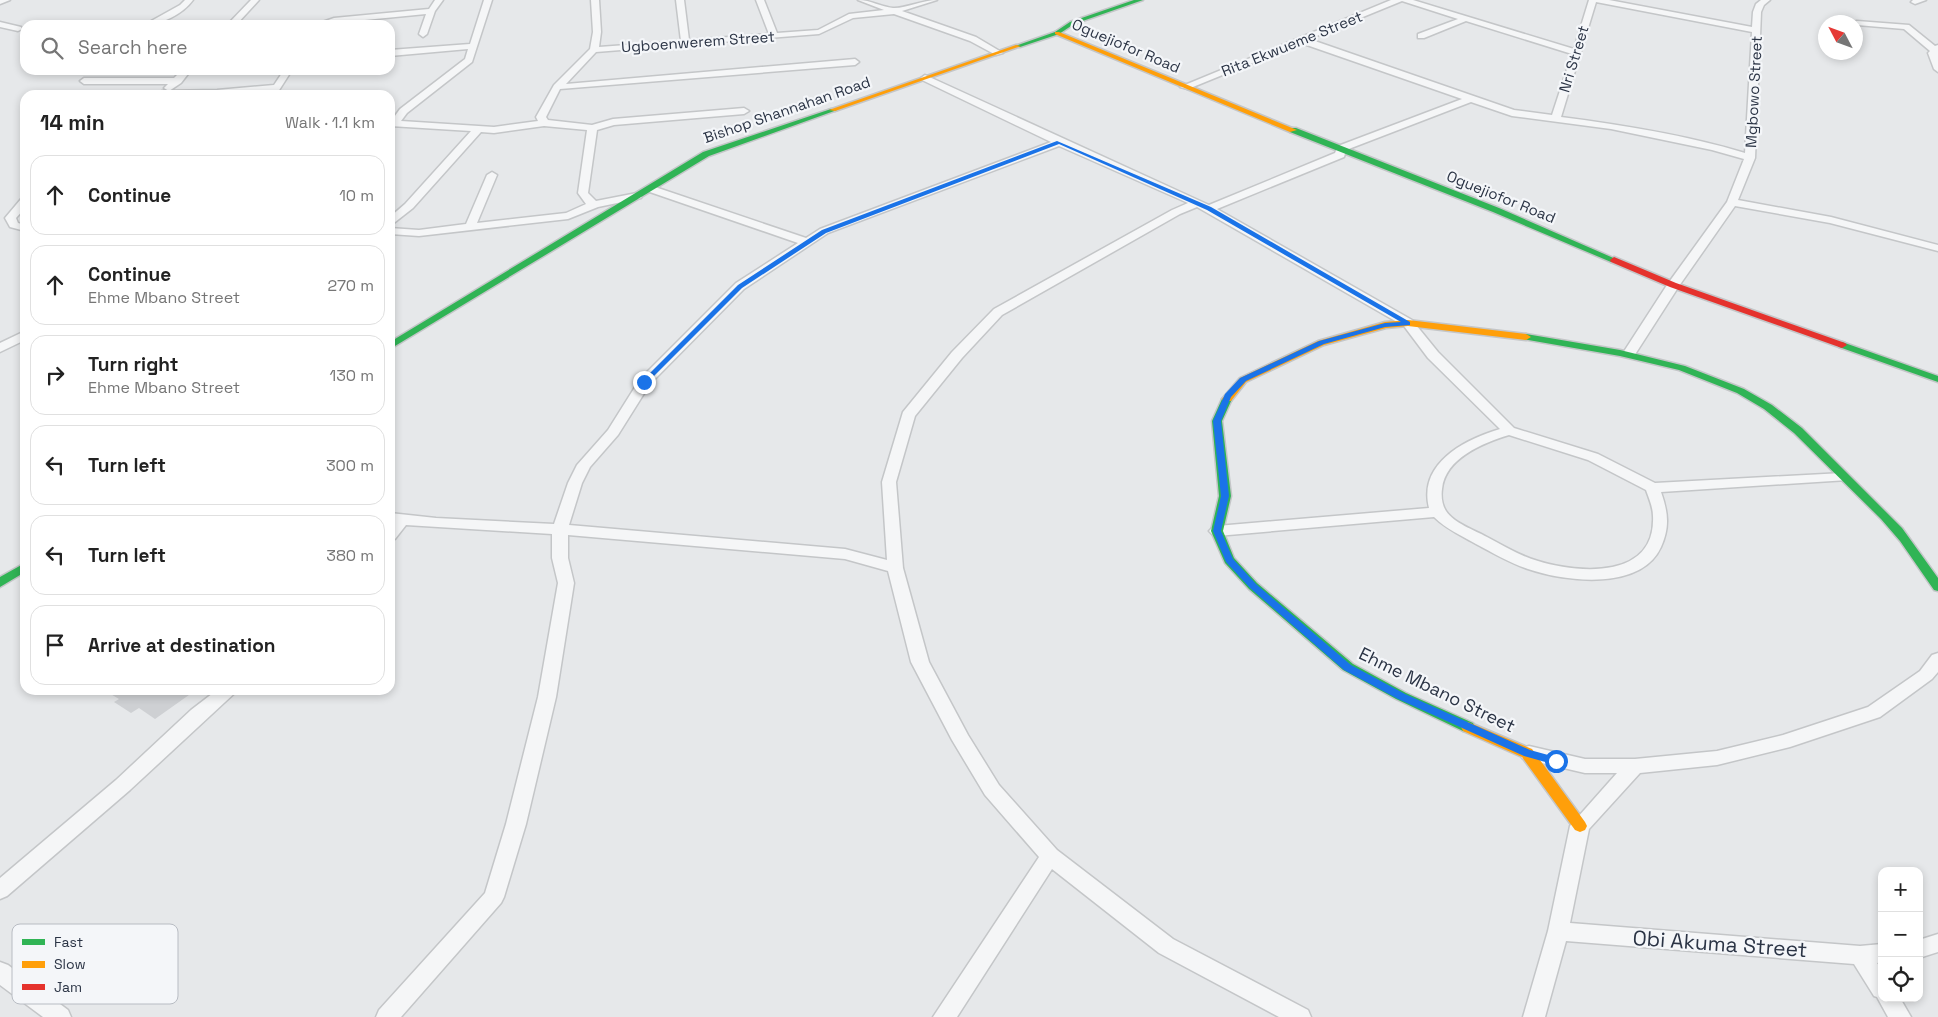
<!DOCTYPE html>
<html lang="en">
<head>
<meta charset="utf-8">
<style>
  :root { --surface:#fff; --page:#f6f6f6; --text:#222; --muted:#767676; --line:#e0e0e0 }
  body { margin:0; font-family:"Space Grotesk",sans-serif; background:var(--page); color:var(--text) }
  .controls { position:absolute; right:15px; bottom:15px; display:grid; overflow:hidden; border-radius:10px; box-shadow:0 2px 8px #0003 }
  .controls button { width:45px; height:45px; display:grid; place-items:center; padding:0; border:0; border-bottom:1px solid var(--line); background:var(--surface); color:var(--text); font:25px sans-serif }
  .compass { position:absolute; left:1818px; top:15px; width:45px; height:45px; border-radius:50%; background:var(--surface); box-shadow:0 2px 8px #0003; rotate:311deg }
  .stop { position:absolute; width:15px; height:15px; margin:-11px; border:4px solid #1a73e8; border-radius:50%; background:#fff }
  .stop.end { background:#1a73e8; border-color:#fff; box-shadow:0 1px 5px #0008 }
  .list { margin:0; padding:0; list-style:none }
  h2 { display:flex; justify-content:space-between; align-items:center; height:65px; margin:0; padding:0 20px; font-size:21px }
  h2 small { font-size:16px; font-weight:400; color:var(--muted) }
  .list li { display:grid; grid-template-columns:32px 1fr auto; gap:15px; align-items:center; box-sizing:border-box; height:80px; margin:0 10px 10px; padding:0 10px; border:1px solid var(--line); border-radius:15px }
  .list b { display:block; font-size:19px; white-space:nowrap }
  .list p { margin:0; font-size:16px; white-space:nowrap; color:var(--muted) }
  .list em { font-size:16px; font-style:normal; color:var(--muted) }
  .icon { flex:none; width:28px; height:28px; fill:none; stroke:currentColor; stroke-width:2; stroke-linecap:round; stroke-linejoin:round }
  .map { position:relative; flex:none; width:1938px; height:1017px; overflow:hidden }
  .search { position:absolute; background:var(--surface); box-shadow:0 2px 8px #0003; left:20px; top:20px; width:375px; height:55px; display:flex; align-items:center; gap:12px; box-sizing:border-box; padding:0 18px; border-radius:15px; color:var(--muted); font-size:19px }
  .panel { position:absolute; background:var(--surface); box-shadow:0 2px 8px #0003; left:20px; top:90px; width:375px; height:605px; border-radius:15px }
  .map>svg:first-child { display:block }
  .building { fill:#ced0d3 }
  .lines { fill:none; stroke-linecap:round; stroke-linejoin:round }
  .street-casing { stroke:#c4c6c8; stroke-width:3 }
  .fast-casing { stroke:#c4c6c8; stroke-width:3 }
  .slow-casing { stroke:#c4c6c8; stroke-width:3 }
  .jam-casing { stroke:#c4c6c8; stroke-width:3 }
  .street { fill:#f5f6f7; fill-rule:evenodd }
  .fast { fill:#30b455; fill-rule:evenodd }
  .slow { fill:#ff9f0a; fill-rule:evenodd }
  .jam { fill:#e5322d; fill-rule:evenodd }
  .route { fill:#1a73e8 }
  .labels { text-anchor:middle; stroke-width:4.5; stroke-linejoin:round; paint-order:stroke }
  .far-street-label { font-size:15px; fill:#2b3445; stroke:#f4f6f9 }
  .street-label { font-size:18px; fill:#2b3445; stroke:#f4f6f9 }
  .near-street-label { font-size:21px; fill:#2b3445; stroke:#f4f6f9 }
  .key { fill:#f4f6f9; stroke:#b8bcc3; stroke-width:1 }
  .key-label { font-size:14px; fill:#2b3445 }
</style>
</head>
<body>
<div class="map">
<svg width="1938" height="1017" viewBox="0 0 1938 1017">
  <rect width="100%" height="100%" fill="#e6e8ea"/>
  <!-- building -->
  <path class="building" d="M104 690H196L155 719 139 708 131 713 114 702 119 699Z"/>
  <g class="lines">
    <defs>
      <path id="street" d="M0 0H10L0 4Z
        M185 0H193C183 14 161 25 144 25L180 5Z
        M251 0H259L236 25H227Z
        M435 0H443L435 11 427 34 423 37 419 34 426 14 314 25 334 18 429 9Z
        M484 0H492L472 62 407 113 401 121 494 127 538 121 536 117 554 85 590 49 593 32 591 0H599L601 32 599 47 681 41 676 0H684L689 40 769 34 756 0H764L777 33 818 30 849 14 884 10 858 0C871 0 881 7 893 8 904 9 923 0 937 0L902 11 976 37 1003 53 996 55 970 41 894 14 853 18 819 34 596 52 566 84 855 59 859 62 855 65 560 89 546 117 548 120 592 125 613 119 744 108 749 111 744 114 614 125 597 130 588 193 596 201 637 193 642 196 641 198 598 207 568 219 419 236 390 234V228L419 230 466 224 487 175 492 172 497 175 477 223 566 213 586 204 578 193 587 130 544 126 494 133 481 132 413 208 390 226V217L405 204 471 131 390 126V120H392L400 109 465 59 468 49 390 56V50L470 44Z
        M1391 0H1413L1574 49 1589 0H1609L1752 27 1753 12 1756 4 1761 0H1770L1764 5 1761 12 1755 158 1738 200 1831 217 1938 245V251L1830 223 1735 206 1679 286 1634 356 1629 357 1623 353 1667 285 1727 202 1744 159 1712 150 1611 129 1512 116 1471 102 1346 150 1344 157 1217 209 1412 320 1438 352 1514 428 1598 454 1655 483 1843 473 1850 477 1848 480 1661 492C1668 512 1670 527 1661 547 1641 591 1566 582 1528 569 1510 563 1493 553 1476 544 1462 536 1446 529 1434 517L1217 536 1212 534 1209 531 1212 528 1217 526 1429 508C1418 464 1463 440 1500 429L1428 358 1404 326 1197 207 1180 214 1002 315 962 358 915 416 896 482 903 568 929 662 968 735 999 785 1057 850 1173 939 1308 1010 1311 1017H1279L1159 953 1052 869 957 1017H933L1039 857 985 795 952 740 911 662 888 571 845 559 568 535V558L574 583 556 697 526 824 504 897 501 903 401 1017H376L379 1010 485 893 506 824 538 697 558 583 552 558V534L406 525 395 539 390 540V513L436 518 554 524 568 483 577 465 608 430 640 379 736 283 798 243 647 191V187H655L806 238 820 229 1051 142 922 80 921 78 925 75 1209 205 1335 153 1338 146 1462 99 1301 43 1188 89 1180 87ZM1402 1 1458 19 1418 34V38H1424L1466 21 1572 54 1552 115 1514 110 1309 39ZM1596 2 1752 32 1745 153C1686 135 1623 125 1561 117ZM1059 146 1188 203 1172 210 994 309 952 352 903 412 882 482 887 560 845 549 569 525 582 483 590 467 618 435 650 384 744 289 828 233ZM1509 435 1588 460 1646 490C1649 499 1653 507 1653 516 1656 579 1580 574 1538 561 1520 556 1504 546 1487 537 1474 530 1454 523 1446 511 1442 505 1441 496 1442 489 1445 458 1483 443 1509 435Z
        M1913 0H1926L1915 4 1911 2Z
        M1857 21 1909 25 1935 46 1938 45V72L1934 69 1928 53 1930 51 1904 29 1857 25 1853 22Z
        M0 22 21 27 22 29 18 31 0 27Z
        M182 70H191L181 83 169 91 164 88 168 84H84L80 81 84 78H174Z
        M284 70H292L276 95H268L270 90 224 95 157 94 162 91 217 90 274 85Z
        M25 198V208L16 218 18 223 25 225V231L10 227 5 218 21 199Z
        M25 331V340L0 352V343Z
        M1938 653V672L1932 679 1880 717 1790 747 1717 765 1640 773 1589 829 1570 923 1860 946 1882 944V962L1877 963 1882 970V998H1900L1911 1017H1888L1877 997 1874 996 1854 964 1566 941 1545 1017H1523L1548 931 1570 826 1617 773H1585L1529 760 1522 758 1520 753 1522 748 1529 746 1585 759H1635L1717 751 1783 735 1868 707 1920 671 1932 655Z
        M217 690H238L130 790 7 896 0 899V878L116 780 191 710Z
        M1938 934V952L1919 958V940Z
        M0 962 8 965 68 1010 71 1017H43L0 985Z"/>
      <path id="fast" d="M1134 0H1143L1074 24 1059 34 1020 47 1015 46 1055 32 1070 22Z
        M831 109 837 110 709 156 390 349V342L703 152Z
        M1290 128H1296L1499 208 1618 260 1617 262H1611L1493 212 1290 132Z
        M1526 334 1620 350 1685 366 1744 389 1772 405 1802 428 1902 528 1938 578V591L1934 590 1900 541 1881 519 1794 433 1764 409 1737 393 1679 370 1620 356 1523 339V335Z
        M1842 342 1938 376V382L1839 347 1837 345Z
        M1227 396 1232 399 1222 421 1231 496 1223 531 1234 558 1257 583 1353 664 1406 693 1473 723 1475 727 1473 731 1468 732 1463 731 1396 699 1343 670 1249 589 1225 563 1211 531 1219 496 1212 421 1222 399Z
        M25 563V572L0 587V577Z"/>
      <path id="slow" d="M1055 32H1059L1297 130 1290 132 1055 34Z
        M1016 45 1021 46 835 111 829 110Z
        M1408 320 1526 334 1531 337 1526 340 1408 326 1386 328 1324 345 1246 382 1231 401H1223L1222 399 1240 378 1318 341 1385 322Z
        M1468 722 1532 749 1585 822 1587 826 1585 830 1580 832 1575 830 1522 757 1463 731 1461 727 1463 723Z"/>
      <path id="jam" d="M1614 257 1676 283 1845 343 1847 345 1842 348 1839 347 1670 287 1611 262 1610 260Z"/>
    </defs>
    <!-- street casing -->
    <use href="#street" class="street-casing"/>
    <!-- fast casing -->
    <use href="#fast" class="fast-casing"/>
    <!-- slow casing -->
    <use href="#slow" class="slow-casing"/>
    <!-- jam casing -->
    <use href="#jam" class="jam-casing"/>
    <!-- street -->
    <use href="#street" class="street"/>
    <!-- fast -->
    <use href="#fast" class="fast"/>
    <!-- slow -->
    <use href="#slow" class="slow"/>
    <!-- jam -->
    <use href="#jam" class="jam"/>
  </g>
  <!-- route -->
  <path class="route" d="M1057 141 1211 207 1410 322V325L1385 327 1324 344 1246 381 1231 397 1221 421 1229 496 1221 531 1233 559 1256 584 1351 665 1405 694 1530 750 1559 758V763L1556 765 1524 756 1398 699 1344 670 1250 588 1226 562 1213 531 1221 496 1213 421 1225 394 1240 378 1319 341 1385 323 1401 322 1207 210 1059 144 826 233 742 288 647 383 641 382 738 285 822 230Z"/>
  <g class="labels">
    <!-- far-street labels -->
    <g class="far-street-label">
      <text transform="translate(698 42) rotate(-4)" y="5">Ugboenwerem Street</text>
      <text transform="translate(1292 44) rotate(-22)" y="5">Rita Ekwueme Street</text>
      <text transform="translate(1126 46) rotate(23)" y="5">Oguejiofor Road</text>
      <text transform="translate(1574 59) rotate(-73)" y="5">Nri Street</text>
      <text transform="translate(1754 92) rotate(-87)" y="5">Mgbowo Street</text>
      <text transform="translate(787 110) rotate(-19)" y="5">Bishop Shannahan Road</text>
      <text transform="translate(1501 197) rotate(22)" y="5">Oguejiofor Road</text>
    </g>
    <!-- street labels -->
    <g class="street-label">
      <text transform="translate(1437 690) rotate(26)" y="6">Ehme Mbano Street</text>
    </g>
    <!-- near-street labels -->
    <g class="near-street-label">
      <text transform="translate(1720 944) rotate(4)" y="7">Obi Akuma Street</text>
    </g>
  </g>
  <!-- legend -->
  <rect x="12" y="924" width="166" height="80" rx="8" class="key"/>
  <rect x="22" y="939" width="23" height="6" fill="#30b455"/>
  <rect x="22" y="961" width="23" height="7" fill="#ff9f0a"/>
  <rect x="22" y="984" width="23" height="6" fill="#e5322d"/>
  <g class="key-label">
    <text x="54" y="947">Fast</text>
    <text x="54" y="969">Slow</text>
    <text x="54" y="992">Jam</text>
  </g>
</svg>
<div class="controls">
<button>+</button>
<button>−</button>
<button><svg class="icon" aria-label="locate" viewBox="0 0 24 24"><circle cx="12" cy="12" r="6"/><path d="M12 2v4M12 18v4M2 12h4M18 12h4"/></svg></button>
</div>
<svg class="compass" viewBox="-18 -18 36 36"><path d="M0-13l5 13h-10z" fill="#e53935"/><path d="M0 13l5-13h-10z" fill="#767676"/></svg>
<div class="stop" style="left:1556px;top:761px"></div>
<div class="stop end" style="left:644px;top:382px"></div>
<div class="search"><svg class="icon" aria-label="search" viewBox="0 0 24 24"><circle cx="10" cy="10" r="6"/><path d="M15 15l6 6"/></svg>Search here</div>
<section class="panel">
<h2>14 min<small>Walk · 1.1 km</small></h2>
<ul class="list">
<li><svg class="icon" aria-label="ahead" viewBox="0 0 24 24"><path d="M12 20V5M6 11l6-6 6 6"/></svg><div><b>Continue</b></div><em>10 m</em></li>
<li><svg class="icon" aria-label="ahead" viewBox="0 0 24 24"><path d="M12 20V5M6 11l6-6 6 6"/></svg><div><b>Continue</b><p>Ehme Mbano Street</p></div><em>270 m</em></li>
<li><svg class="icon" aria-label="right" viewBox="0 0 24 24"><path d="M7 20v-9h11M14 6l5 5-5 5"/></svg><div><b>Turn right</b><p>Ehme Mbano Street</p></div><em>130 m</em></li>
<li><svg class="icon" aria-label="left" viewBox="0 0 24 24"><path d="M17 20v-9H6M10 6l-5 5 5 5"/></svg><div><b>Turn left</b></div><em>300 m</em></li>
<li><svg class="icon" aria-label="left" viewBox="0 0 24 24"><path d="M17 20v-9H6M10 6l-5 5 5 5"/></svg><div><b>Turn left</b></div><em>380 m</em></li>
<li><svg class="icon" aria-label="arrive" viewBox="0 0 24 24"><path d="M6 21V4h12l-3 4 3 4H6"/></svg><div><b>Arrive at destination</b></div></li>
</ul>
</section>
</div>
</body>
</html>
